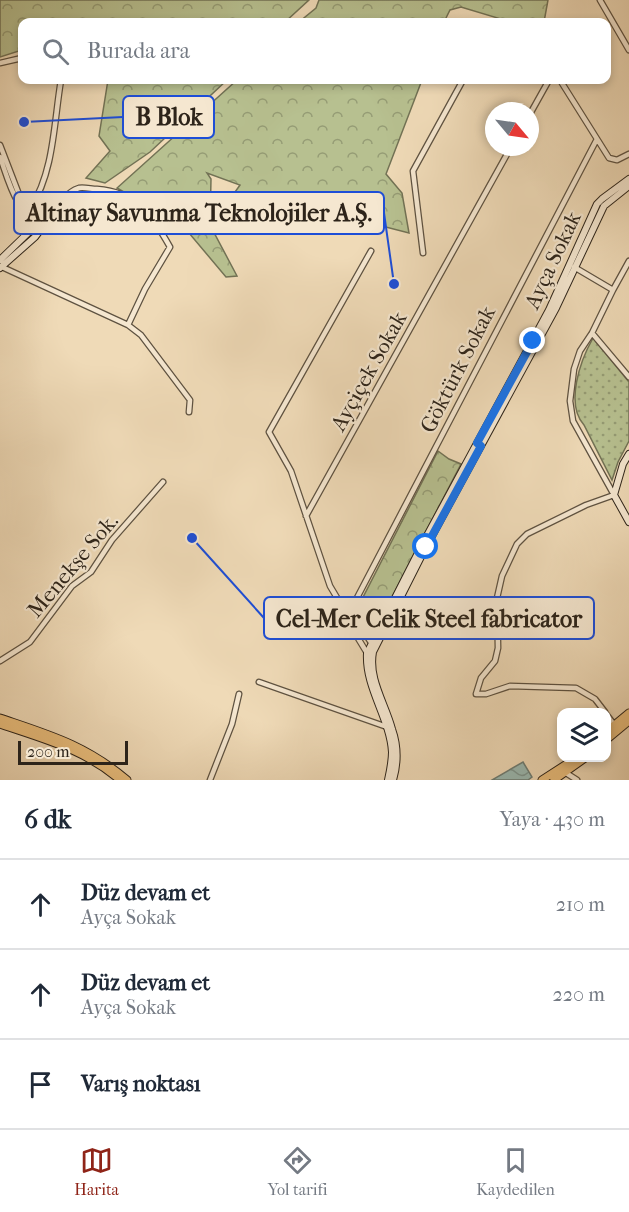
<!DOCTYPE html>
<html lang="tr">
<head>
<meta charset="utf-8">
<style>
  :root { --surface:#fff; --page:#f2f2f3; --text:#1f2937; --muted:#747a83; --line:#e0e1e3; --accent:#8f2418 }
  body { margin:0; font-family:"IM FELL French Canon",serif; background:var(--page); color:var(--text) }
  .controls { position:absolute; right:18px; bottom:18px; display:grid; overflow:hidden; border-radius:12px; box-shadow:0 3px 9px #0003 }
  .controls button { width:54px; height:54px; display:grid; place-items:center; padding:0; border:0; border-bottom:2px solid var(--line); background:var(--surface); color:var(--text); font:30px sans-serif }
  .compass { position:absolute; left:485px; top:102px; width:54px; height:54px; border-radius:50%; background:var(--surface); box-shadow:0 3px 9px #0003; rotate:119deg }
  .scale { position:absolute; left:18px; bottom:15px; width:110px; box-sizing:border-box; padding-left:6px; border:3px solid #2d241a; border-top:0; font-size:16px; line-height:21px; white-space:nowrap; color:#2d241a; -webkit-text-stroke:4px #f5e7d0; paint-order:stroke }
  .stop { position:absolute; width:18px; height:18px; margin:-14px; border:4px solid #1a73e8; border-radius:50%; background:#fff }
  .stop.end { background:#1a73e8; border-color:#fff; box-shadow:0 2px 6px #0008 }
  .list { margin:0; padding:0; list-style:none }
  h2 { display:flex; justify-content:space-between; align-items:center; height:78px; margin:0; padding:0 24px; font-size:26px }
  h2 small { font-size:20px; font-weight:400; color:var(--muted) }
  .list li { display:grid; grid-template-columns:39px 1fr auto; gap:18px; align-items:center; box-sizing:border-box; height:90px; padding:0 24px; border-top:2px solid var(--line) }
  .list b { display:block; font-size:22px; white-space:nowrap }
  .list p { margin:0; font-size:20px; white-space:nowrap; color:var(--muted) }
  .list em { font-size:20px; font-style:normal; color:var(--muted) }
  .icon { flex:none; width:33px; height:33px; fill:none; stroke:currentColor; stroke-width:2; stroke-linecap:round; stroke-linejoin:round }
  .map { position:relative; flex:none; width:629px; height:780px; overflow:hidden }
  .search { position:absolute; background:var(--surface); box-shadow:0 3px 9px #0003; left:18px; right:18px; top:18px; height:66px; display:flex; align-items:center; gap:15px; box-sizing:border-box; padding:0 21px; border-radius:12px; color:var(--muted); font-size:22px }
  .sheet { height:348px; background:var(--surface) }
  nav { display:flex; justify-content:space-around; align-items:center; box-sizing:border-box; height:84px; border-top:2px solid var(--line); background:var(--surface); font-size:16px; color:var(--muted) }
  nav a { display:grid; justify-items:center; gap:3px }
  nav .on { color:var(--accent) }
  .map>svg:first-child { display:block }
  .grass { fill:url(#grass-dots); stroke:#727255; stroke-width:1.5 }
  .forest { fill:url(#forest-crowns); stroke:#727255; stroke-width:1.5 }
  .water { fill:url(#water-waves); stroke:#6e7e76; stroke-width:1.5 }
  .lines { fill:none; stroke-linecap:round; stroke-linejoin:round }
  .street-casing { stroke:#5e5241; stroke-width:7 }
  .secondary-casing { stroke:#2d241a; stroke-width:8 }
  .primary-casing { stroke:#2d241a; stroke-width:9 }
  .street { stroke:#f5e7d0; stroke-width:4.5 }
  .secondary { stroke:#f5e7d0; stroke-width:6 }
  .primary { stroke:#e8bd7c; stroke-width:7 }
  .route { stroke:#1a73e8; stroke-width:8 }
  .labels { text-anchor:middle; stroke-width:4.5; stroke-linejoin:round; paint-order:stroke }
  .street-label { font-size:22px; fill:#2d241a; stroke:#f5e7d0 }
  .leader { fill:none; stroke:#1d4ed8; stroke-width:2 }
  .callout-dot { fill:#1d4ed8; stroke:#f5e7d0; stroke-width:2 }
  .callout { fill:#f5e7d0; stroke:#1d4ed8; stroke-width:2 }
  .callout-label { font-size:24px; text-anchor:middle; font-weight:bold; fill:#2d241a }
</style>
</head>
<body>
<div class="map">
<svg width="629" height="780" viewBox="0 0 629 780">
  <defs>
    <pattern id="grass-dots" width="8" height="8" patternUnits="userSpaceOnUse" patternTransform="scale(1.5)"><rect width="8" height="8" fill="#b7c090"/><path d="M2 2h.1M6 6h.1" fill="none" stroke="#959c75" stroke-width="1.8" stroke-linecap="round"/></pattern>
    <pattern id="forest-crowns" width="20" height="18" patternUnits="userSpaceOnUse" patternTransform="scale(1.5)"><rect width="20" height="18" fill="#b7c090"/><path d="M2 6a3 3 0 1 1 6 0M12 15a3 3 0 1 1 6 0" fill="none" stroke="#959c75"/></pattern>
    <pattern id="water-waves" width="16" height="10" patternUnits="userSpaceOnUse" patternTransform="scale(1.5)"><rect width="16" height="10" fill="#9abab3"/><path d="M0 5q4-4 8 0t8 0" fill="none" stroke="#7e9791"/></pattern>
  </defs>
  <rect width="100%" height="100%" fill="#efdab7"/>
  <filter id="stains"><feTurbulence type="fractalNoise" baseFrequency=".00333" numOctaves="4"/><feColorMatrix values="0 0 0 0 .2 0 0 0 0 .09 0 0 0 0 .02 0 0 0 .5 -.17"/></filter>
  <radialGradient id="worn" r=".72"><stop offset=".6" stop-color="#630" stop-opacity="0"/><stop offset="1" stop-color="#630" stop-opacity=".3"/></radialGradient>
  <!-- grass -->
  <path class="grass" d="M593 338 629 382V441L618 462 612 480 584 425C565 404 580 361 593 338Z"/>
  <!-- forest -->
  <path class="forest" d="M0 0H309L285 22H22V50L0 57Z
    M319 0H548L544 22H511L461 7 450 10 444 22H299L316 8Z
    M108 80H227L150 152 105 183 86 178 110 151 99 136Z
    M237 80H422L386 174 402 193 409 233 277 199 251 195 250 203 235 192 240 185 207 173 211 179 210 225 237 276 226 277 184 227 117 188Z
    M438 451 449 459 461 464 379 622 371 630 366 631 356 616 357 609Z"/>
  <!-- water -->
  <path class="water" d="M523 762 532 777 528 780H492Z"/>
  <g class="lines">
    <defs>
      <path id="street" d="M600 0 629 50
        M0 63 22 58
        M560 80 609 158 617 160 629 154
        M530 114 549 80
        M0 145 20 197 31 207 44 225
        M0 157C9 182 16 215 44 225
        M31 207C54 172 54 121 61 80
        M44 225C53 213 63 193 79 188 84 187 92 189 97 189 137 192 152 215 170 247L145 289 128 325
        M423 253 413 171 463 80
        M2 267 128 325 141 335 190 400 189 412
        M574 267 613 290
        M592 333 629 377
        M306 516 511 147
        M348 615 597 139
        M349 618 357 621 372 644
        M367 653 350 625 349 618 330 586 291 471 269 432 371 251
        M0 661 30 642 72 586 91 572 112 540 163 482
        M259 682 387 727
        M605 712 595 699 576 688 510 686 486 694H476L481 678 495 661 498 648 497 598 502 576 517 544 527 534 586 505 614 495 573 421 570 401 574 369 580 351 592 333 613 290 629 261
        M606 714 616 727
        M566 773 577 780
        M210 780 232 724 239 694"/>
      <path id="secondary" d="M0 260 31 230 43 225
        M0 268 35 237 44 225
        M629 454 623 464 614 495 629 522
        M388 780C390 771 392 762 392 752 390 718 365 688 367 653L422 545 549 310 597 204 602 199 629 179
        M393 780C398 763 398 746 392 729 385 703 368 679 373 652L426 547 556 308 604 206 629 186"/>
      <path id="primary" d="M0 718C50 735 86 745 127 780
        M0 724C44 739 84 749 120 780
        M606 732 629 713
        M606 740 629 721
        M542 780 576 758
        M554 780 585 758"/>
    </defs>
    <!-- street casing -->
    <use href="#street" class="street-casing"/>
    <!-- secondary casing -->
    <use href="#secondary" class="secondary-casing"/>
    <!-- primary casing -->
    <use href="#primary" class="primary-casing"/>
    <!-- street -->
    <use href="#street" class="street"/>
    <!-- secondary -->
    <use href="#secondary" class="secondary"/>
    <!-- primary -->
    <use href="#primary" class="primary"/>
  </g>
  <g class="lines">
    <!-- route -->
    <path class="route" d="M426 547 481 446 477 443 533 341"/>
  </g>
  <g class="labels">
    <!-- street labels -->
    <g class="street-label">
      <text transform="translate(552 260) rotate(-65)" y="8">Ayça Sokak</text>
      <text transform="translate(457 369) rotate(-63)" y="8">Göktürk Sokak</text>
      <text transform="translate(368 371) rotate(-61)" y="8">Ayçiçek Sokak</text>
      <text transform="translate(72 565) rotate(-50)" y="8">Menekşe Sok.</text>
    </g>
  </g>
  <!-- callouts -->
  <path class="leader" d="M24 122L123 117M394 284L384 213M192 538L264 618"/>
  <g class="callout-dot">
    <circle cx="24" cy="122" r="6"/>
    <circle cx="394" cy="284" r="6"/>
    <circle cx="192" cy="538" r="6"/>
  </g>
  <g class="callout">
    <rect x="123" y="96" width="91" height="42" rx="6"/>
    <rect x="14" y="192" width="370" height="42" rx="6"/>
    <rect x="264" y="597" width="330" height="42" rx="6"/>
  </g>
  <g class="callout-label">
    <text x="169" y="125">B Blok</text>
    <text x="199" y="221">Altinay Savunma Teknolojiler A.Ş.</text>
    <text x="429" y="627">Cel-Mer Celik Steel fabricator</text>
  </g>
  <rect width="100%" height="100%" filter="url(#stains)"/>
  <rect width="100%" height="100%" fill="url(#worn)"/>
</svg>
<div class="controls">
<button><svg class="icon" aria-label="layers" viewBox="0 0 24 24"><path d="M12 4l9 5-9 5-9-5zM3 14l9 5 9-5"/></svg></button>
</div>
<svg class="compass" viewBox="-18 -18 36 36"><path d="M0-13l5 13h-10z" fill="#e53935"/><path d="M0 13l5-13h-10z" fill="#747a83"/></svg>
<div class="scale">200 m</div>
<div class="stop" style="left:426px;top:547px"></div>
<div class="stop end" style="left:533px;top:341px"></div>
<div class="search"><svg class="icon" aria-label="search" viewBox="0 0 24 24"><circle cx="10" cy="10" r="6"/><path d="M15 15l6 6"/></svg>Burada ara</div>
</div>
<section class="sheet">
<h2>6 dk<small>Yaya · 430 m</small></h2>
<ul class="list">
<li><svg class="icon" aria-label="ahead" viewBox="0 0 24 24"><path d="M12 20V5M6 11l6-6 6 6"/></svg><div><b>Düz devam et</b><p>Ayça Sokak</p></div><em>210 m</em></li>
<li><svg class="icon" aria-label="ahead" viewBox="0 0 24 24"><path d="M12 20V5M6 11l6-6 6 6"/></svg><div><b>Düz devam et</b><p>Ayça Sokak</p></div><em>220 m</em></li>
<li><svg class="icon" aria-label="arrive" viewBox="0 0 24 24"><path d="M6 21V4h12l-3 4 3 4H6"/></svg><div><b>Varış noktası</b></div></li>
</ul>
</section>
<nav>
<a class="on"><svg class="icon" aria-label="map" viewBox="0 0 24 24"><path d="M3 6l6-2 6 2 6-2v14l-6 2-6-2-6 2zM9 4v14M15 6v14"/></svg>Harita</a>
<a><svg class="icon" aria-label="directions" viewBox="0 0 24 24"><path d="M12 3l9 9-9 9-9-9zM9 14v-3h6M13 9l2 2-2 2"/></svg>Yol tarifi</a>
<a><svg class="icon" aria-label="saved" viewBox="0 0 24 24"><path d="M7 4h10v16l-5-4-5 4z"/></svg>Kaydedilen</a>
</nav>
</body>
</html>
